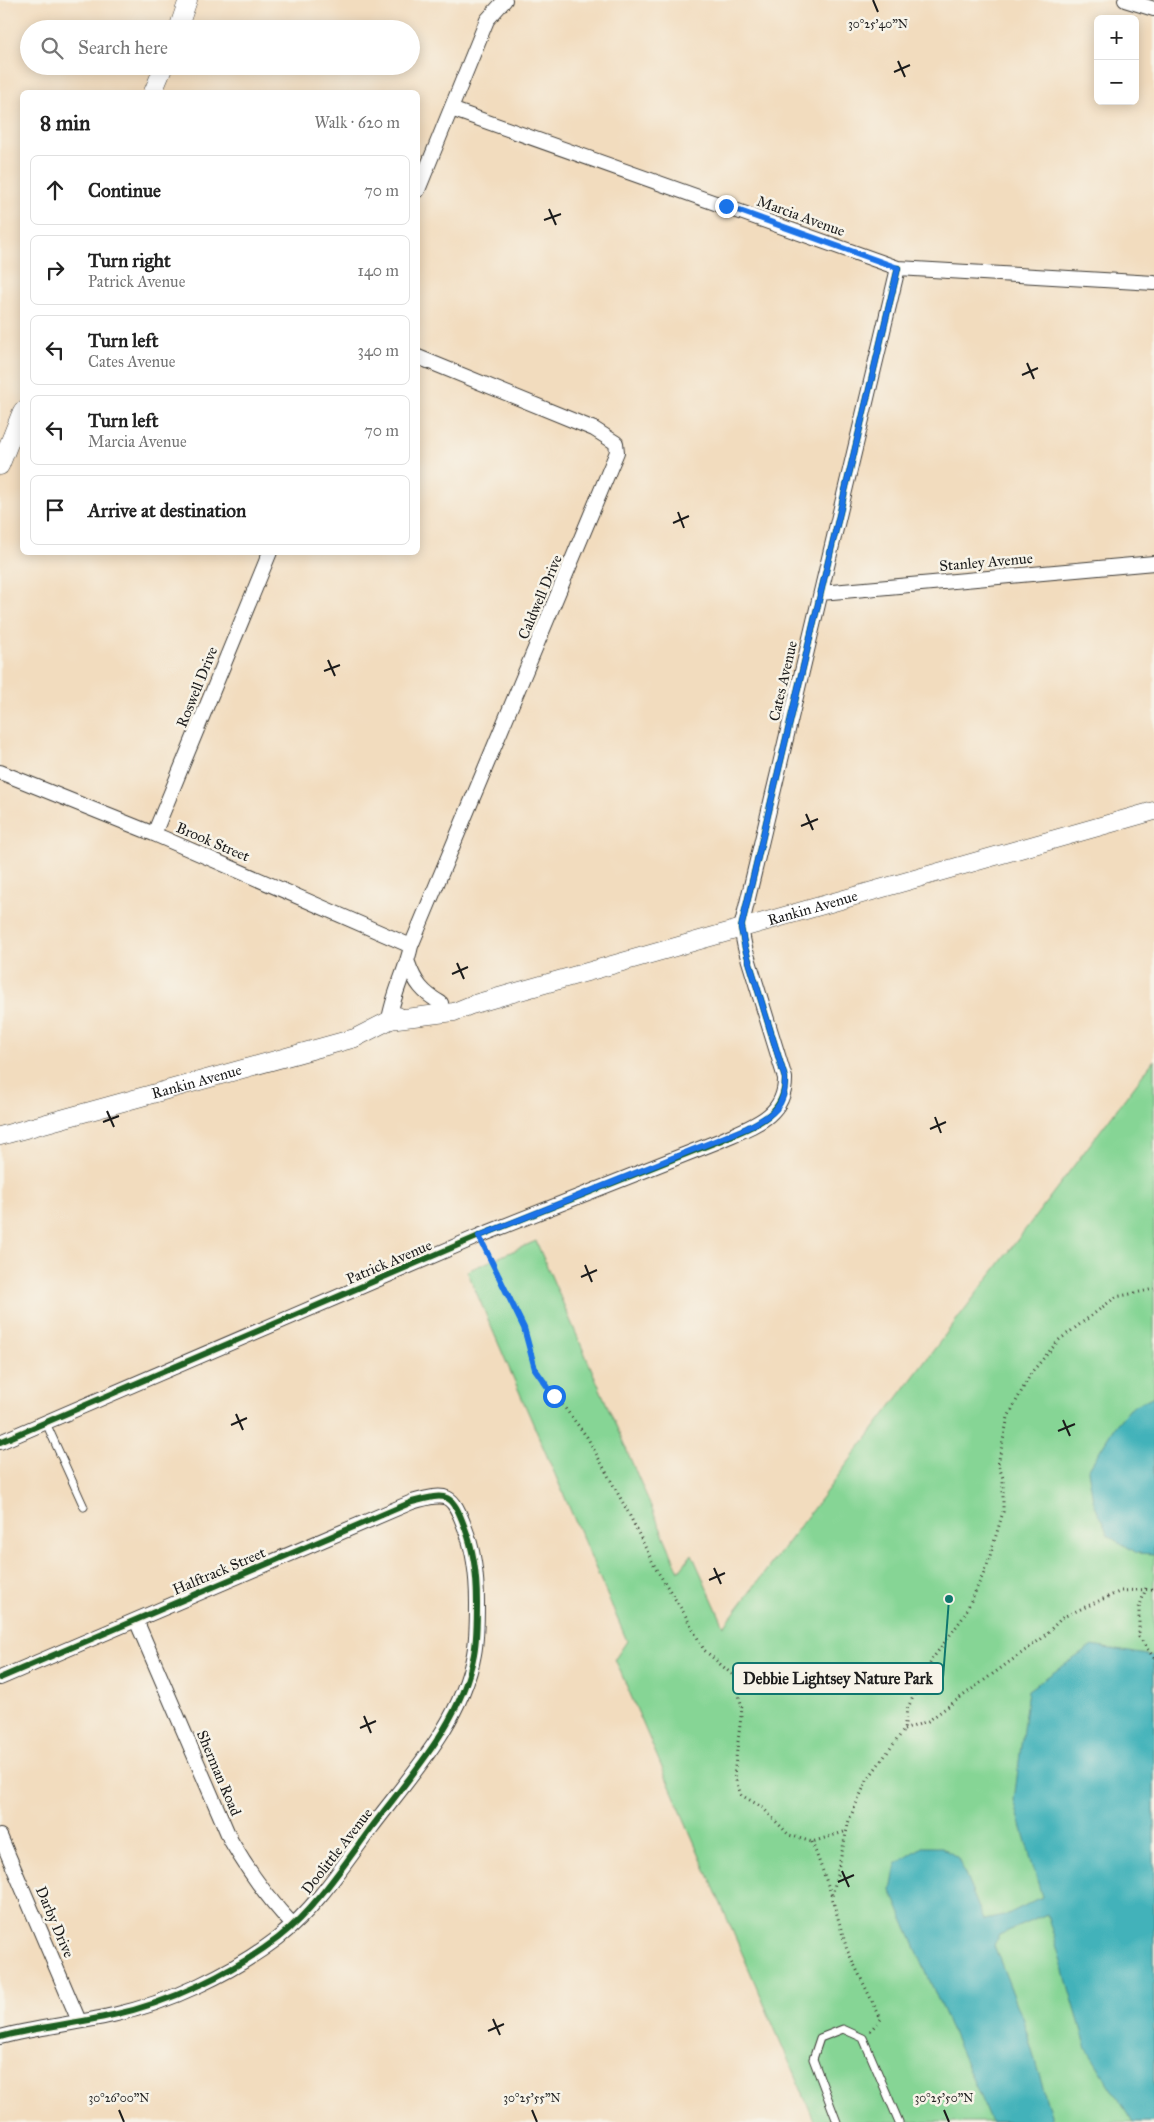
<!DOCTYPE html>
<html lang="en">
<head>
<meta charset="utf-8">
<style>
  :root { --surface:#fff; --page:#f2f2f2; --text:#222; --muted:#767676; --line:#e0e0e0 }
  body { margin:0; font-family:"IM FELL Great Primer",serif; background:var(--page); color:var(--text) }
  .controls { position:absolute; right:15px; top:15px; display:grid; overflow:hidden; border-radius:8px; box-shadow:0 2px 12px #0003 }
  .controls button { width:45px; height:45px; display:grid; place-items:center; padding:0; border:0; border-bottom:1px solid var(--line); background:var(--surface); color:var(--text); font:25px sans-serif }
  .stop { position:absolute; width:15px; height:15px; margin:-11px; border:4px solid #1a73e8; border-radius:50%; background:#fff }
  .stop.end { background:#1a73e8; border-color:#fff; box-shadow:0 1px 5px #0008 }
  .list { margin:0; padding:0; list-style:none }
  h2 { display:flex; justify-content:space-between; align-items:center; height:65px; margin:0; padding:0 20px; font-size:21px }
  h2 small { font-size:16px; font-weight:400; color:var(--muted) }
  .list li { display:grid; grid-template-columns:32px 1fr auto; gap:15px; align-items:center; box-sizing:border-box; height:70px; margin:0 10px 10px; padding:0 10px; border:1px solid var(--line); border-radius:8px }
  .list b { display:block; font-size:19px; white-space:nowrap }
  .list p { margin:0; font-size:16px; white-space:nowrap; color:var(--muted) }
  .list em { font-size:16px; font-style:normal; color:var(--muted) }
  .icon { flex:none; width:28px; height:28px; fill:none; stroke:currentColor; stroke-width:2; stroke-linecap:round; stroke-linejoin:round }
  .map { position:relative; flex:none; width:1154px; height:2122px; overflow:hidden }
  .search { position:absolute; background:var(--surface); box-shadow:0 2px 12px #0003; left:20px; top:20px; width:400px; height:55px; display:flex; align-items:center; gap:12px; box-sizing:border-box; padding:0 18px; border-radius:28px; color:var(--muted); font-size:19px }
  .panel { position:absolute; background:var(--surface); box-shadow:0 2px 12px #0003; left:20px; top:90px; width:400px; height:465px; border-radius:8px }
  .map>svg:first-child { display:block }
  .green { fill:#86d595; stroke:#517858 }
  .water { fill:#42b2ba; stroke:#2f676b }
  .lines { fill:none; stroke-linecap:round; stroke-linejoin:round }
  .service-casing { stroke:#3c3934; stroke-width:9 }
  .minor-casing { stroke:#3c3934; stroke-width:16 }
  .tertiary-casing { stroke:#3c3934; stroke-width:19 }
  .path { stroke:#3c3934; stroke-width:3; stroke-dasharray:1 4; stroke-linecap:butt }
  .service { stroke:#fff; stroke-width:7 }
  .minor { stroke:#fff; stroke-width:14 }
  .tertiary { stroke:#fff; stroke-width:18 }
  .cycleway-casing { stroke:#f7f3e8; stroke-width:9 }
  .cycleway { stroke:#1b5e20; stroke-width:6 }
  .route { stroke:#1a73e8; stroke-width:6 }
  .ticks { fill:none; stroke:#1c1c1c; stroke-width:2 }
  .labels { text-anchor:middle; stroke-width:5; stroke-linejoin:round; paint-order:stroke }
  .street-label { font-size:15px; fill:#1c1c1c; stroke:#f7f3e8 }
  .ticks-label { font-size:12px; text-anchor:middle; fill:#1c1c1c; stroke:#f7f3e8; stroke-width:5; stroke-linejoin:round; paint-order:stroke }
  .leader { fill:none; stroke:#0f766e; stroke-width:2 }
  .callout-dot { fill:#0f766e; stroke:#f7f3e8; stroke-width:2 }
  .callout { fill:#f7f3e8; stroke:#0f766e; stroke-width:2 }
  .callout-label { font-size:16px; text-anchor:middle; font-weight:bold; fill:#1c1c1c }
</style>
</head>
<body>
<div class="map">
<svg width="1154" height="2122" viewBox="0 0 1154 2122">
  <rect width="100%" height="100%" fill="#f7f3e8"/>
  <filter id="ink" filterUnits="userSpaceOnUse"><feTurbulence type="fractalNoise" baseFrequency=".02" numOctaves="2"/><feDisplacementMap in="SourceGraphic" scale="10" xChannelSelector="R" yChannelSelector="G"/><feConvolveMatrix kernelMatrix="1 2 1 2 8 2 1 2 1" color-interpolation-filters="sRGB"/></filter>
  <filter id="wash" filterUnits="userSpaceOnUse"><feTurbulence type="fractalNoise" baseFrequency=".0096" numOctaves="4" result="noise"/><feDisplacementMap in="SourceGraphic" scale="20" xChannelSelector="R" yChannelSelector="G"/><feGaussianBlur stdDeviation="1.12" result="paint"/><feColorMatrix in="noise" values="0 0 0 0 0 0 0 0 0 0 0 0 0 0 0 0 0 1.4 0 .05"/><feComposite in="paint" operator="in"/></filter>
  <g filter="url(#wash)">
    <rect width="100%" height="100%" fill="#f2dcbe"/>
    <!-- green -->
    <path class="green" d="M1154 1060V2122H815L615 1659 627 1641 467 1271 536 1241 679 1571 692 1554 724 1626Z"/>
    <!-- water -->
    <path class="water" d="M1154 1396V1554L1137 1553 1108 1535 1093 1500 1088 1470 1115 1426 1130 1408Z
      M1092 1646 1154 1656V2122H1133L1087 2049 1047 1914 999 1935 994 1945 1023 2020 1053 2122H991L891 1891 896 1864 922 1847H942L958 1858 984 1920 1004 1916 1042 1897 1014 1801 1028 1690Z"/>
  </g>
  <g filter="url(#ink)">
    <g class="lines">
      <defs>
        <path id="service" d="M46 1423 84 1507
          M837 2122 813 2059 820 2038 843 2029 863 2038 899 2122"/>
        <path id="minor" d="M1125 0 1154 9
          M451 109 898 268 1154 283
          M418 190 487 20 505 0
          M821 593 1154 563
          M0 772 154 834 411 946
          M154 834 270 552
          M408 963C415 983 423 993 441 1003
          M389 1020C393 994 406 971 411 946L617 452 616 443 594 429 418 357
          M0 1442 479 1236 719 1141C749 1127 786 1118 785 1078L745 948 741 928 898 268
          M136 1620 231 1841C249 1872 268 1899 293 1925
          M0 1678 412 1502C448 1492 452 1493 465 1528 474 1551 477 1579 477 1603 477 1620 477 1638 474 1654 462 1721 410 1776 371 1828 343 1866 315 1909 278 1938 232 1973 169 2003 113 2015 75 2024 37 2027 0 2037
          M0 1836 79 2021"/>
        <g id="tertiary">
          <path d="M178 29 188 0"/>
          <path d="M153 92 164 66"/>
          <path d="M0 466 22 411"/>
          <path id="s1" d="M389 1020 454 1012 471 1005 1154 811"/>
          <path id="s2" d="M0 1136 355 1038 398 1016"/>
        </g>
      </defs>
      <!-- service casing -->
      <use href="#service" class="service-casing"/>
      <!-- minor casing -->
      <use href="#minor" class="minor-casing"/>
      <!-- tertiary casing -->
      <use href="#tertiary" class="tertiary-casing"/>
      <!-- path -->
      <path class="path" d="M486 1249 524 1328 535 1369 587 1437 628 1512 656 1569 684 1613 704 1650 735 1677 742 1708 734 1775 741 1795 762 1807 789 1835 812 1842 847 1831
        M1146 1588 1139 1608V1637L1154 1658
        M904 1730 928 1721 1041 1639 1063 1617 1121 1591 1154 1589
        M812 1842 832 1896
        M870 2031 881 2019 847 1950 832 1897 849 1820 867 1780 904 1730 907 1709 933 1658 964 1616 987 1566 1003 1512V1478L998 1464 1008 1417 1031 1373 1059 1340 1116 1297 1154 1289"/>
      <!-- service -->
      <use href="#service" class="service"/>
      <!-- minor -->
      <use href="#minor" class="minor"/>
      <!-- tertiary -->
      <use href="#tertiary" class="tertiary"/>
      <defs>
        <path id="cycleway" d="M0 1442 479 1236 719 1141C749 1127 786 1118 785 1078L745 948 741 928 898 268
          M0 1678 412 1502C448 1492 452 1493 465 1528 474 1551 477 1579 477 1603 477 1620 477 1638 474 1654 462 1721 410 1776 371 1828 343 1866 315 1909 278 1938 232 1973 169 2003 113 2015 75 2024 37 2027 0 2037"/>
      </defs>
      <!-- cycleway casing -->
      <use href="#cycleway" class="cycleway-casing"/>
      <!-- cycleway -->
      <use href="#cycleway" class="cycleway"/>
    </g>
  </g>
  <g class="lines" filter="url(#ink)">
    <!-- route -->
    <path class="route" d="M554 1396 535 1369 524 1328 479 1236 747 1128C771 1115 786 1109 785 1078L745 948 741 928 898 268 726 206"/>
  </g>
  <!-- ticks -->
  <path class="ticks" d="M873 0 878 12M898 61 905 77M894 72 910 65M549 209 556 225M544 220 561 214M1027 363 1034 379M1022 375 1038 368M678 512 684 528M673 523 689 516M328 660 335 676M324 671 340 665M806 814 813 830M801 826 818 819M457 963 464 979M452 974 468 967M107 1111 114 1127M935 1117 941 1133M103 1122 119 1116M930 1129 946 1122M585 1265 592 1282M581 1277 597 1270M236 1414 243 1430M1063 1420 1070 1436M231 1425 247 1418M1058 1431 1075 1424M714 1568 721 1584M709 1580 725 1573M364 1716 371 1733M360 1728 376 1721M842 1871 849 1887M838 1882 854 1875M493 2019 500 2035M488 2031 504 2024M119 2110 124 2122M532 2110 537 2122M944 2110 949 2122"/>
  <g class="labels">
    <!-- street labels -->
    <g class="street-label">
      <text transform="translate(801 216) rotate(20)" y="5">Marcia Avenue</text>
      <text transform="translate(986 562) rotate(-5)" y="5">Stanley Avenue</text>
      <text transform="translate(540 597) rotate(-67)" y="5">Caldwell Drive</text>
      <text transform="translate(783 681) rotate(-77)" y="5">Cates Avenue</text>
      <text transform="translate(197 687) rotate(-68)" y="5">Roswell Drive</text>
      <text transform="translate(213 842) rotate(23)" y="5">Brook Street</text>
      <text dy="5" stroke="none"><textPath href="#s1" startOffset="439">Rankin Avenue</textPath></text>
      <text dy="5" stroke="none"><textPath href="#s2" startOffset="204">Rankin Avenue</textPath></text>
      <text transform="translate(389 1262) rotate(-23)" y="5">Patrick Avenue</text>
      <text transform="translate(219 1571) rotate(-23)" y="5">Halftrack Street</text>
      <text transform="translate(219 1773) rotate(67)" y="5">Sherman Road</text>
      <text transform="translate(337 1851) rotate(-52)" y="5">Doolittle Avenue</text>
      <text transform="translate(55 1922) rotate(67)" y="5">Darby Drive</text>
    </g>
  </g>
  <g class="ticks-label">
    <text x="878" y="28">30°25'40"N</text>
    <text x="119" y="2102">30°26'00"N</text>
    <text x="532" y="2102">30°25'55"N</text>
    <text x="944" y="2102">30°25'50"N</text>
  </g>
  <!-- callouts -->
  <path class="leader" d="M949 1599L943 1678"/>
  <circle class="callout-dot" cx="949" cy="1599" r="5"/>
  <rect class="callout" x="733" y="1663" width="210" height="31" rx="5"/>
  <g class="callout-label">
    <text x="838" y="1684">Debbie Lightsey Nature Park</text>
  </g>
</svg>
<div class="controls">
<button>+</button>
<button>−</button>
</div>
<div class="stop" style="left:554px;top:1396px"></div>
<div class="stop end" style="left:726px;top:206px"></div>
<div class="search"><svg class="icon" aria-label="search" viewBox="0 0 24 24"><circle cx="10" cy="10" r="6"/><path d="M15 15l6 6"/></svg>Search here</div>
<section class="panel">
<h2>8 min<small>Walk · 620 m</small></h2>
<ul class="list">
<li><svg class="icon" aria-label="ahead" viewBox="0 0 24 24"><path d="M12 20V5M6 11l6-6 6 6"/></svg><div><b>Continue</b></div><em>70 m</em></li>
<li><svg class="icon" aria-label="right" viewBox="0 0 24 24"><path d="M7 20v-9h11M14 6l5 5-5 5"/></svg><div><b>Turn right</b><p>Patrick Avenue</p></div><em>140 m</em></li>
<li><svg class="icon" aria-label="left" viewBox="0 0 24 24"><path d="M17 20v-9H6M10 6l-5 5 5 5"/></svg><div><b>Turn left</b><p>Cates Avenue</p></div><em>340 m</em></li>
<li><svg class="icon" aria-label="left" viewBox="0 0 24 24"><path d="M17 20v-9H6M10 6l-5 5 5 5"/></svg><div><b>Turn left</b><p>Marcia Avenue</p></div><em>70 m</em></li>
<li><svg class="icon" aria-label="arrive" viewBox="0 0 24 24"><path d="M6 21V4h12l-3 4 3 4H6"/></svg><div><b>Arrive at destination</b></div></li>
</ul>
</section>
</div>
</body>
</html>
